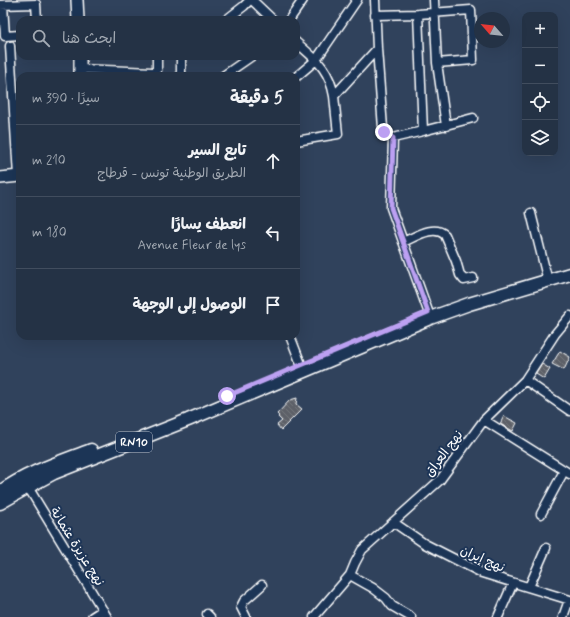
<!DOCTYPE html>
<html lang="ar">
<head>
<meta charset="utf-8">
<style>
  :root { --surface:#243245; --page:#303e50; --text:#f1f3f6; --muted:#a3aab3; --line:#414d5e }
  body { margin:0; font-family:Mynerve,"Playpen Sans Arabic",sans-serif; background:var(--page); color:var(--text); direction:rtl }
  .controls { position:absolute; right:12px; top:12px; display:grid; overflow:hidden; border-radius:8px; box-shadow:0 4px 16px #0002 }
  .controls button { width:36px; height:36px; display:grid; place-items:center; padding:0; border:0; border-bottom:1px solid var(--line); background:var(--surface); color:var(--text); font:20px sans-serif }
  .compass { position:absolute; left:474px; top:12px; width:36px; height:36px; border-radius:50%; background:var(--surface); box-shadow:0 4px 16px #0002; rotate:298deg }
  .stop { position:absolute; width:12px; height:12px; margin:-9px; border:3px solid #bca0f2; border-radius:50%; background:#fff }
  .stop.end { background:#bca0f2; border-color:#fff; box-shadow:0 1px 4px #0008 }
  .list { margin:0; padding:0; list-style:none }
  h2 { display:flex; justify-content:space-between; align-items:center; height:52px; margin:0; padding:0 16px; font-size:17px }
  h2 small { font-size:13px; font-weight:400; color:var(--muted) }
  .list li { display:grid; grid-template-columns:26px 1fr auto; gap:12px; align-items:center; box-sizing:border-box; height:72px; padding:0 16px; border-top:1px solid var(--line) }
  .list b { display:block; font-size:15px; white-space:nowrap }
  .list p { margin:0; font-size:13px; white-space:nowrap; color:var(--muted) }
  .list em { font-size:13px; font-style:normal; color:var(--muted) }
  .icon { flex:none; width:22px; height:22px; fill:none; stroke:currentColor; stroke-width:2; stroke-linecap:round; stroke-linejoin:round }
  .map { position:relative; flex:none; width:570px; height:617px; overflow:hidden; direction:ltr }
  .search { position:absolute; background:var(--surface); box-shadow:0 4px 16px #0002; left:16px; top:16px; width:284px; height:44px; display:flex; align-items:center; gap:10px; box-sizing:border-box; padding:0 14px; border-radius:12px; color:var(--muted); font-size:15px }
  .panel { position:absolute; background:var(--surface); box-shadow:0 4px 16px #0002; left:16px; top:72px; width:284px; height:268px; border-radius:12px; direction:rtl }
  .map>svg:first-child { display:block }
  .building { fill:url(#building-back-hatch); stroke:#fff }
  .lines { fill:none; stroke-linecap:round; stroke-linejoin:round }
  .street-casing { stroke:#fff; stroke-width:11 }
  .secondary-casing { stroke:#fff; stroke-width:14 }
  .primary-casing { stroke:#fff; stroke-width:15 }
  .street { stroke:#1d3557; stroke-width:8 }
  .secondary { stroke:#1d3557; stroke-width:11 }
  .primary { stroke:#1d3557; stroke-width:12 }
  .route { stroke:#bca0f2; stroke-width:5 }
  .labels { text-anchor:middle; stroke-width:4; stroke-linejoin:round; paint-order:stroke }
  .shield { fill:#1d3557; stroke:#bbc2cd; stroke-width:1 }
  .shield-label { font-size:12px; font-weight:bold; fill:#fff }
  .street-label { font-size:13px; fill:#fff; stroke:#1d3557 }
</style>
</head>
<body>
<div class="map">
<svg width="570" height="617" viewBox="0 0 570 617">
  <defs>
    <pattern id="building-back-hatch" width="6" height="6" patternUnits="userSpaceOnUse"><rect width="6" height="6" fill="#5d6167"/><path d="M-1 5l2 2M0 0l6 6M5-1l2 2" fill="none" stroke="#75797e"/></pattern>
  </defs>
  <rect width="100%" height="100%" fill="#30425c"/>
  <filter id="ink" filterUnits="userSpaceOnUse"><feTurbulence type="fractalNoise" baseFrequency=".025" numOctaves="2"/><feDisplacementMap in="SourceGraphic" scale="8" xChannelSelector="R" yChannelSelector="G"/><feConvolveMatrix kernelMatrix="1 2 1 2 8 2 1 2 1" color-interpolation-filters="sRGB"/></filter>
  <g filter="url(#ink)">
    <!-- building -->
    <path class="building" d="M560 351 570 357 564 370 552 364Z
      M542 364 550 369 544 379 536 374Z
      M297 398 296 404 302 409 281 430 277 425 282 421 278 417 279 416 277 414 290 400Z
      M504 416 517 423 513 431 500 424Z"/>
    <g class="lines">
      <defs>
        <path id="street" d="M252 0 273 20
          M375 0 377 49 383 128 384 132 393 138 391 208 428 311
          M434 0 437 63
          M0 5 36 4 37 20
          M3 5 5 36 20 35
          M418 14 423 131
          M375 15 418 14 471 10 473 60 437 63 446 126
          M226 20 244 6 250 0
          M289 20 303 0
          M296 42C316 60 329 68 334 96
          M10 46 18 176
          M181 56V76
          M80 69 153 72 157 70V56
          M223 76 252 56
          M296 77 316 60 357 0
          M393 138 423 131 473 118
          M296 141 338 134 334 96 377 49
          M531 213 546 273
          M403 242C415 237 434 224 445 235L456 261 460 275 464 280 473 278
          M290 336 301 364
          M525 380 570 411
          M484 420 570 474
          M24 485 28 487 107 617
          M541 514 564 471
          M393 522 425 544 482 573 570 600
          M350 575 373 588 386 598 392 606 411 617
          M529 587 546 548
          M207 614 210 617
          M92 617 103 610
          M246 617 241 607 244 601 262 585
          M314 617 350 575 355 563 362 550 440 480 484 420 525 380 555 334 570 316
          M498 617 513 583
          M563 617 569 600"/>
        <path id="secondary" d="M77 0 78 20
          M80 56V76
          M0 178 20 176"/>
        <path id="primary" d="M0 492C28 472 60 462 91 450
          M0 503 28 487 54 473 188 420 430 318 469 304 570 274"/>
      </defs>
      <!-- street casing -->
      <use href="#street" class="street-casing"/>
      <!-- secondary casing -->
      <use href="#secondary" class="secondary-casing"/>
      <!-- primary casing -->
      <use href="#primary" class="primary-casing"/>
      <!-- street -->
      <use href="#street" class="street"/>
      <!-- secondary -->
      <use href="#secondary" class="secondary"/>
      <!-- primary -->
      <use href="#primary" class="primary"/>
    </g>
  </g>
  <g class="lines" filter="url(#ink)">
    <!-- route -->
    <path class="route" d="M227 396 428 312 391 208 393 138 384 132"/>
  </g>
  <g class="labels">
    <!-- shield labels -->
    <rect class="shield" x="116" y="432" width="36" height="20" rx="3"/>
    <g class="shield-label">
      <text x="134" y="446">RN10</text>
    </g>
    <!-- street labels -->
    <g class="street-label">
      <text transform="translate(443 453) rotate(-53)" y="5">نهج العراق</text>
      <text transform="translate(78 546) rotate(58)" y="5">نهج عزيزة عثمانة</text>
      <text transform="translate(483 558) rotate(24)" y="5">نهج إيران</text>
    </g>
  </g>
</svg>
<div class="controls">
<button>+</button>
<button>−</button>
<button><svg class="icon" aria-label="locate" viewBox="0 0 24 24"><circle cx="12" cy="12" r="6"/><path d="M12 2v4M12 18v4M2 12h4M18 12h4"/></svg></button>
<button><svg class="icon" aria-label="layers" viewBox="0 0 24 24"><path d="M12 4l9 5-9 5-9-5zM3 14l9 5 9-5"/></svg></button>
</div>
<svg class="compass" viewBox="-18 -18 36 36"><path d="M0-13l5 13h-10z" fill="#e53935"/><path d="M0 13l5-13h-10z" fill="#a3aab3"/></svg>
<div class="stop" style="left:227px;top:396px"></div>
<div class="stop end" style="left:384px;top:132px"></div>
<div class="search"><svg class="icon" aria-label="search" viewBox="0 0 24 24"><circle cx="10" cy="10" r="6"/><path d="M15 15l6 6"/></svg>ابحث هنا</div>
<section class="panel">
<h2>5 دقيقة<small>سيرًا · 390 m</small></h2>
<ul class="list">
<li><svg class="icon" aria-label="ahead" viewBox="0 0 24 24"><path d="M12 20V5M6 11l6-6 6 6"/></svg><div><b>تابع السير</b><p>الطريق الوطنية تونس - قرطاج</p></div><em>210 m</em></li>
<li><svg class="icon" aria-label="left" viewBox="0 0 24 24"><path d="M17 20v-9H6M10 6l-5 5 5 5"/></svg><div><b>انعطف يسارًا</b><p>Avenue Fleur de lys</p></div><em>180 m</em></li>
<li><svg class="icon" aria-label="arrive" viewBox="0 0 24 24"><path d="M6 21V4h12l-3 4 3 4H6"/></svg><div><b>الوصول إلى الوجهة</b></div></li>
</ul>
</section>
</div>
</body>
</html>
